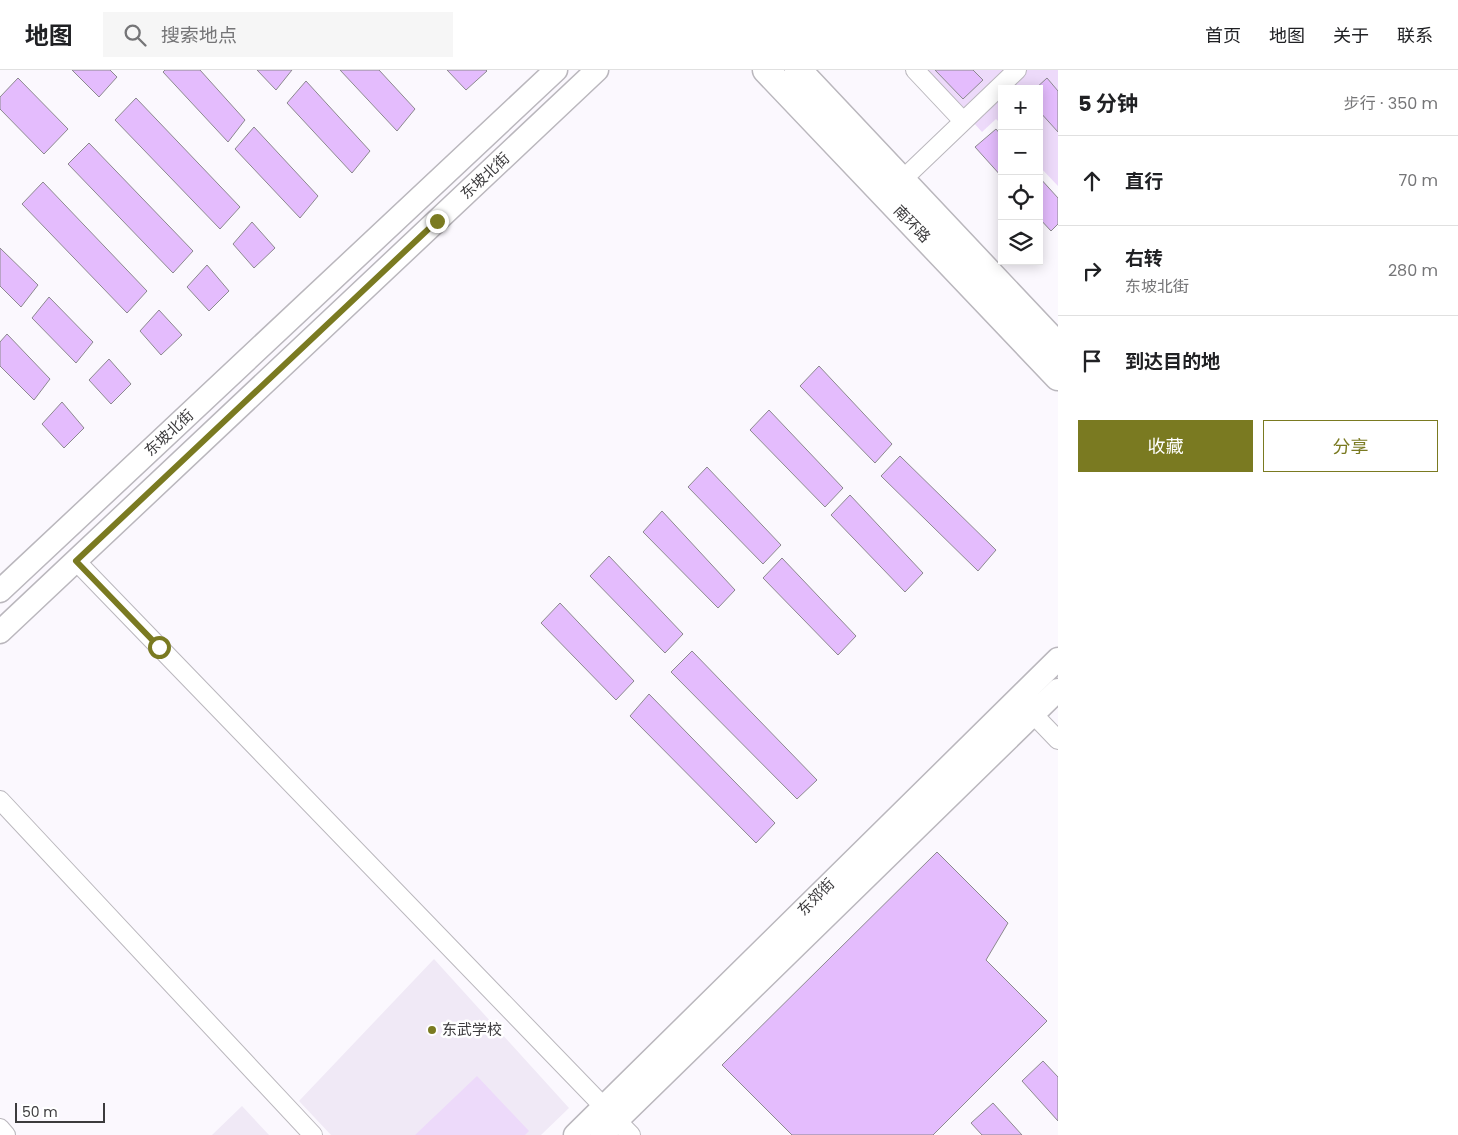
<!DOCTYPE html>
<html lang="zh">
<head>
<meta charset="utf-8">
<style>
  :root { --surface:#fff; --page:#f6f6f6; --text:#202124; --muted:#757577; --line:#e0e0e0; --accent:#7a7a21 }
  body { margin:0; font-family:Poppins,"Noto Sans SC",sans-serif; background:var(--page); color:var(--text) }
  .controls { position:absolute; right:15px; top:15px; display:grid; overflow:hidden; border-radius:0px; box-shadow:0 2px 12px #0003 }
  .controls button { width:45px; height:45px; display:grid; place-items:center; padding:0; border:0; border-bottom:1px solid var(--line); background:var(--surface); color:var(--text); font:25px sans-serif }
  .scale { position:absolute; left:15px; bottom:12px; width:90px; box-sizing:border-box; padding-left:5px; border:2px solid #3c3b3d; border-top:0; font-size:14px; line-height:18px; white-space:nowrap; color:#3c3b3d; -webkit-text-stroke:4px #fff; paint-order:stroke }
  .stop { position:absolute; width:15px; height:15px; margin:-11px; border:4px solid #7a7a21; border-radius:50%; background:#fff }
  .stop.end { background:#7a7a21; border-color:#fff; box-shadow:0 1px 5px #0008 }
  .list { margin:0; padding:0; list-style:none }
  h2 { display:flex; justify-content:space-between; align-items:center; height:65px; margin:0; padding:0 20px; font-size:21px }
  h2 small { font-size:16px; font-weight:400; color:var(--muted) }
  .list li { display:grid; grid-template-columns:32px 1fr auto; gap:15px; align-items:center; box-sizing:border-box; height:90px; padding:0 20px; border-top:1px solid var(--line) }
  .list b { display:block; font-size:19px; white-space:nowrap }
  .list p { margin:0; font-size:16px; white-space:nowrap; color:var(--muted) }
  .list em { font-size:16px; font-style:normal; color:var(--muted) }
  .actions { display:flex; gap:10px; padding:15px 20px }
  .actions a { flex:1; padding:11px 0; border:1px solid var(--accent); border-radius:0px; text-align:center; font-size:18px; color:var(--accent) }
  .actions .main { background:var(--accent); color:#fff }
  .icon { flex:none; width:28px; height:28px; fill:none; stroke:currentColor; stroke-width:2; stroke-linecap:round; stroke-linejoin:round }
  .map { position:relative; flex:none; width:1058px; height:1065px; overflow:hidden }
  header { display:flex; align-items:center; gap:30px; box-sizing:border-box; height:70px; padding:0 25px; background:var(--surface); border-bottom:1px solid var(--line) }
  header strong { font-size:24px }
  nav { display:flex; gap:28px; margin-inline-start:auto; font-size:18px }
  .search { width:350px; height:45px; background:var(--page); display:flex; align-items:center; gap:12px; box-sizing:border-box; padding:0 18px; border-radius:0px; color:var(--muted); font-size:19px }
  main { display:flex }
  aside { flex:1; background:var(--surface) }
  .map>svg:first-child { display:block }
  .built { fill:#f0e9f6 }
  .green { fill:#eddafa }
  .building { fill:#e4bcfd; stroke:#8c898f }
  .lines { fill:none; stroke-linecap:round; stroke-linejoin:round }
  .minor-casing { stroke:#bab7bd; stroke-width:20 }
  .major-casing { stroke:#bab7bd; stroke-width:25 }
  .highway-casing { stroke:#bab7bd; stroke-width:29 }
  .minor { stroke:#fff; stroke-width:18 }
  .major { stroke:#fff; stroke-width:22 }
  .highway { stroke:#fff; stroke-width:26 }
  .route { stroke:#7a7a21; stroke-width:6 }
  .poi-dot { fill:#7a7a21; stroke:#fff; stroke-width:2 }
  .labels { text-anchor:middle; stroke-width:5; stroke-linejoin:round; paint-order:stroke }
  .street-label { font-size:15px; fill:#3c3b3d; stroke:#fff }
  .poi-label { font-size:15px; fill:#3c3b3d; stroke:#fff; text-anchor:start }
</style>
</head>
<body>
<header>
<strong>地图</strong>
<div class="search"><svg class="icon" aria-label="search" viewBox="0 0 24 24"><circle cx="10" cy="10" r="6"/><path d="M15 15l6 6"/></svg>搜索地点</div>
<nav><a>首页</a><a>地图</a><a>关于</a><a>联系</a></nav>
</header>
<main>
<div class="map">
<svg width="1058" height="1065" viewBox="0 0 1058 1065">
  <rect width="100%" height="100%" fill="#fbf8fe"/>
  <!-- built -->
  <path class="built" d="M434 889 569 1038 541 1065H331L299 1031Z
    M242 1036 269 1065H212Z"/>
  <!-- green -->
  <path class="green" d="M926 0H1058V116L1039 96V19H1002V55L996 49 982 62Z
    M477 1006 529 1061 525 1065H415Z"/>
  <!-- building -->
  <path class="building" d="M72 0H110L117 7 99 27Z
    M165 0H200L245 50 228 72 163 2Z
    M257 0H292L276 20Z
    M340 0H379L415 39 397 61Z
    M447 0H486L487 1 466 20Z
    M935 0H973L983 10 963 29Z
    M18 8 68 59 44 84 0 39V27Z
    M1047 8 1058 21V62L1039 41V19H1035Z
    M306 11 370 81 352 103 287 33Z
    M136 28 240 137 220 159 115 50Z
    M254 57 318 126 300 148 235 79Z
    M996 59 1002 66V107L975 77Z
    M89 73 193 181 173 203 68 94Z
    M1039 107 1058 128V154L1051 161 1039 148Z
    M43 112 147 221 127 243 22 134Z
    M252 152 275 178 254 198 233 174Z
    M0 178 38 215 21 237 0 216Z
    M207 195 229 221 209 241 187 217Z
    M49 227 93 272 76 293 32 248Z
    M159 240 182 265 161 285 140 261Z
    M7 264 50 309 34 330 0 296V272Z
    M109 289 131 314 111 334 89 310Z
    M819 296 892 374 875 393 800 316Z
    M62 332 84 358 64 378 42 354Z
    M769 340 843 418 825 437 750 360Z
    M900 386 996 480 978 501 881 406Z
    M707 397 781 475 763 494 688 417Z
    M850 425 923 503 905 522 831 445Z
    M662 441 735 520 718 538 643 462Z
    M609 486 683 564 665 583 590 506Z
    M782 488 856 566 838 585 763 508Z
    M560 533 634 611 616 630 541 553Z
    M692 581 817 710 797 729 671 602Z
    M649 624 775 753 756 773 630 646Z
    M937 782 1008 853 986 890 1047 951 933 1065H792L722 995Z
    M1043 991 1058 1007V1051L1022 1011Z
    M993 1033 1022 1065H982L971 1053Z"/>
  <g class="lines">
    <defs>
      <path id="minor" d="M915 0 963 51
        M901 111 1017 0
        M76 491 631 1065
        M1033 644 1058 670
        M0 730 313 1065
        M0 1058 6 1065"/>
      <path id="major" d="M0 521 556 0
        M0 562 597 0
        M575 1065 1058 589
        M602 1065 1058 620"/>
      <path id="highway" d="M766 0 1058 307
        M798 0 1058 276"/>
    </defs>
    <!-- minor casing -->
    <use href="#minor" class="minor-casing"/>
    <!-- major casing -->
    <use href="#major" class="major-casing"/>
    <!-- highway casing -->
    <use href="#highway" class="highway-casing"/>
    <!-- minor -->
    <use href="#minor" class="minor"/>
    <!-- major -->
    <use href="#major" class="major"/>
    <!-- highway -->
    <use href="#highway" class="highway"/>
  </g>
  <g class="lines">
    <!-- route -->
    <path class="route" d="M159 577 76 491 437 151"/>
  </g>
  <!-- markers -->
  <circle class="poi-dot" cx="432" cy="960" r="5"/>
  <g class="labels">
    <!-- street labels -->
    <g class="street-label">
      <text transform="translate(485 106) rotate(-43)" y="5">东坡北街</text>
      <text transform="translate(912 154) rotate(46)" y="5">南环路</text>
      <text transform="translate(169 363) rotate(-43)" y="5">东坡北街</text>
      <text transform="translate(816 827) rotate(-45)" y="5">东郊街</text>
    </g>
    <!-- poi labels -->
    <g class="poi-label">
      <text x="442" y="965">东武学校</text>
    </g>
  </g>
</svg>
<div class="controls">
<button>+</button>
<button>−</button>
<button><svg class="icon" aria-label="locate" viewBox="0 0 24 24"><circle cx="12" cy="12" r="6"/><path d="M12 2v4M12 18v4M2 12h4M18 12h4"/></svg></button>
<button><svg class="icon" aria-label="layers" viewBox="0 0 24 24"><path d="M12 4l9 5-9 5-9-5zM3 14l9 5 9-5"/></svg></button>
</div>
<div class="scale">50 m</div>
<div class="stop" style="left:159px;top:577px"></div>
<div class="stop end" style="left:437px;top:151px"></div>
</div>
<aside>
<h2>5 分钟<small>步行 · 350 m</small></h2>
<ul class="list">
<li><svg class="icon" aria-label="ahead" viewBox="0 0 24 24"><path d="M12 20V5M6 11l6-6 6 6"/></svg><div><b>直行</b></div><em>70 m</em></li>
<li><svg class="icon" aria-label="right" viewBox="0 0 24 24"><path d="M7 20v-9h11M14 6l5 5-5 5"/></svg><div><b>右转</b><p>东坡北街</p></div><em>280 m</em></li>
<li><svg class="icon" aria-label="arrive" viewBox="0 0 24 24"><path d="M6 21V4h12l-3 4 3 4H6"/></svg><div><b>到达目的地</b></div></li>
</ul>
<div class="actions"><a class="main">收藏</a><a>分享</a></div>
</aside>
</main>
</body>
</html>
